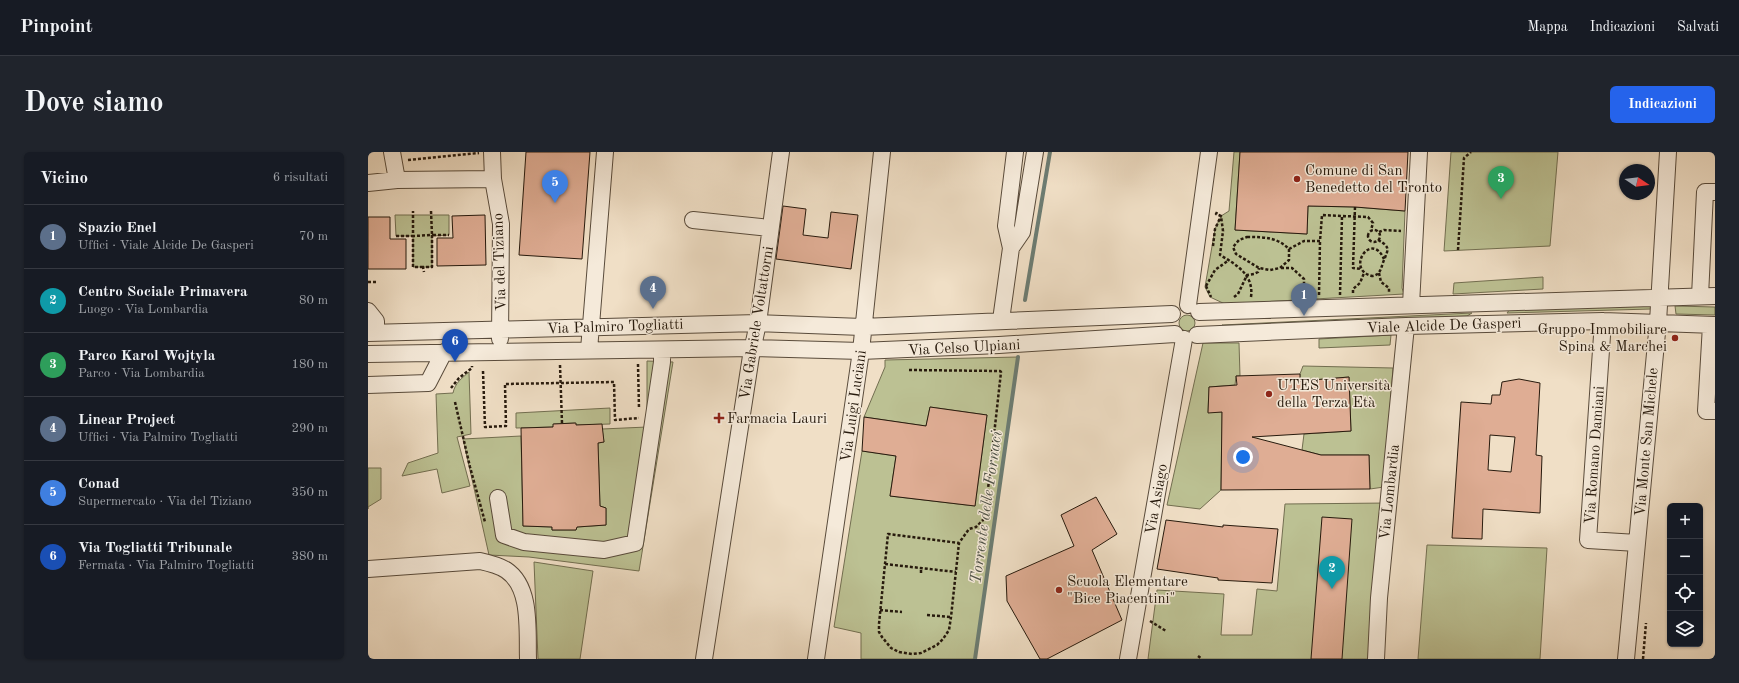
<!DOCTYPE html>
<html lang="it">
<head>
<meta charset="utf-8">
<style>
  :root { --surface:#171b24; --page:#20242c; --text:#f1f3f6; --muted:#9ea1a6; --line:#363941; --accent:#2563eb }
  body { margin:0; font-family:"Old Standard TT",serif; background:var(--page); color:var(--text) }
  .controls { position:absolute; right:12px; bottom:12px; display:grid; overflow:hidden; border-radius:6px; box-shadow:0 1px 3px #0004 }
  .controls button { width:36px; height:36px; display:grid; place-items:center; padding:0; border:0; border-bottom:1px solid var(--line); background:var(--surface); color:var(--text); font:20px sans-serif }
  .compass { position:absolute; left:1251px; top:12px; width:36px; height:36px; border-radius:50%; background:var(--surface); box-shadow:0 1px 3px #0004; rotate:103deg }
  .you { position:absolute; left:875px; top:305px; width:14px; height:14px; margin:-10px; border:3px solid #fff; border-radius:50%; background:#1a73e8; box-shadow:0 0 0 6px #1a73e833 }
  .badge { display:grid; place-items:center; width:26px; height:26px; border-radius:50%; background:var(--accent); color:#fff; font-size:13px; font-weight:700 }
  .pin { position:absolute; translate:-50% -33px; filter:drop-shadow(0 1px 2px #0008) }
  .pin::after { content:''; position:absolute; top:21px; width:14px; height:12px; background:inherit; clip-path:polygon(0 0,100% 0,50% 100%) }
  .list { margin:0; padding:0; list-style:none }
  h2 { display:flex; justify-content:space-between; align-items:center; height:52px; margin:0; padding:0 16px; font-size:17px }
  h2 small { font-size:13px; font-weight:400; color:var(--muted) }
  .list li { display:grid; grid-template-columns:26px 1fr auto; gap:12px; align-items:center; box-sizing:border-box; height:64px; padding:0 16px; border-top:1px solid var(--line) }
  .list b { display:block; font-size:15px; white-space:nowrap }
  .list p { margin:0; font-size:13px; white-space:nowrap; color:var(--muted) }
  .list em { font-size:13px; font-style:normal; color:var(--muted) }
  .icon { flex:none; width:22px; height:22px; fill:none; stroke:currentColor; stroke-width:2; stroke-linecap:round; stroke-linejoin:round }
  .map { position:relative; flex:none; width:1347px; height:507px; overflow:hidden; border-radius:6px }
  header { display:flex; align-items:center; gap:24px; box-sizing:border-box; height:56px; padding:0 20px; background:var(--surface); border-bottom:1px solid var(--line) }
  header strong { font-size:19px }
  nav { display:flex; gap:22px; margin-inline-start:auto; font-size:14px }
  .intro { display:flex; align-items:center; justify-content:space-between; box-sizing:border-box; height:96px; padding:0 24px }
  h1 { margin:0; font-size:28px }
  .button { padding:10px 18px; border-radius:6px; background:var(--accent); color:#fff; font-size:14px; font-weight:700 }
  main { display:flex; gap:24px; padding:0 24px }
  aside { flex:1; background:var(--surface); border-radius:6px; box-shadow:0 1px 3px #0004 }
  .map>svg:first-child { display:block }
  .green { fill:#bcc193; stroke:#726e50 }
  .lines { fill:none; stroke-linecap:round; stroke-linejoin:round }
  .stream { stroke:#6c7c72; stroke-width:4 }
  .building { fill:#dfad94; stroke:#271a0d; fill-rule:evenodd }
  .minor-casing { stroke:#594b3b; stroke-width:18 }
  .path { stroke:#271a0d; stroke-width:2.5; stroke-dasharray:3 2; stroke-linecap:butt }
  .minor { stroke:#f5eada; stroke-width:16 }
  .poi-dot { fill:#8f2418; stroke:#f5eada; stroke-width:1.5 }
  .labels { text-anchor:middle; stroke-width:3; stroke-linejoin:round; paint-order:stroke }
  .poi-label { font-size:15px; fill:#271a0d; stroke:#f5eada; text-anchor:start }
  .street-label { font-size:15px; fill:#271a0d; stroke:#f5eada }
  .water-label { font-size:16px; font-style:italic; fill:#4f5348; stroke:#f5eada }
</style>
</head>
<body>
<header>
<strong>Pinpoint</strong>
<nav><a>Mappa</a><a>Indicazioni</a><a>Salvati</a></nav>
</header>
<div class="intro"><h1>Dove siamo</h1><a class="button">Indicazioni</a></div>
<main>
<aside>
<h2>Vicino<small>6 risultati</small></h2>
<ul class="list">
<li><span class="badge" style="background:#5c6f8a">1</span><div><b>Spazio Enel</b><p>Uffici · Viale Alcide De Gasperi</p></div><em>70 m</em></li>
<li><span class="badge" style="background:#0f9aa8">2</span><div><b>Centro Sociale Primavera</b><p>Luogo · Via Lombardia</p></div><em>80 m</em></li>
<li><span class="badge" style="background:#2e9e5b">3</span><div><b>Parco Karol Wojtyla</b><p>Parco · Via Lombardia</p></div><em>180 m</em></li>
<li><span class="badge" style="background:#5c6f8a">4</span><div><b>Linear Project</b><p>Uffici · Via Palmiro Togliatti</p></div><em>290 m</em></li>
<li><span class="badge" style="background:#3f7fe0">5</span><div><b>Conad</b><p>Supermercato · Via del Tiziano</p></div><em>350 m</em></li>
<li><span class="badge" style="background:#1a4fb4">6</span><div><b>Via Togliatti Tribunale</b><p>Fermata · Via Palmiro Togliatti</p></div><em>380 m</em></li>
</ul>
</aside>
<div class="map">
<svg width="1347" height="507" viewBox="0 0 1347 507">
  <rect width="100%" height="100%" fill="#f0dfc6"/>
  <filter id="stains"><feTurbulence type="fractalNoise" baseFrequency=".005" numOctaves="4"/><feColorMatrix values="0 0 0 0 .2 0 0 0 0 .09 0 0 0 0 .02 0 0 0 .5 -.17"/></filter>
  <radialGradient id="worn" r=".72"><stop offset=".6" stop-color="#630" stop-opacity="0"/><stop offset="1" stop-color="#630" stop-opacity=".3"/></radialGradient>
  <!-- green -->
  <path class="green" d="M866 0H872L867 78 939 82 940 54 987 55 1037 59 1034 136 1036 142 857 152 842 145 837 135 847 77 853 64 861 59Z
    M1083 0H1190L1182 94 1076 99Z
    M27 63H81V83L64 84V115H45V84H28Z
    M1175 125V137L1085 142 1086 131Z
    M1286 154 1283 157 1139 161 1142 157Z
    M1307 154 1347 155V163L1308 162Z
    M1104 161 1099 164 858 175 854 173Z
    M811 171a8 8 0 1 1 16 0a8 8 0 1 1-16 0Z
    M1023 183 1022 193 951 196V187Z
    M835 191H871L872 224H868L867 233 841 235 840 260H854L853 338 832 357 799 353Z
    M650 205 607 507H493V481L466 475 494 299 528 304 522 344 607 354 619 263 562 255 558 274 496 265 517 215V208Z
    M279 209 305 210 271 419 161 405 121 403 95 287 153 284 155 374 184 375V378H208L209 375 238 373V356L232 354 230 291 236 290 234 277 279 275Z
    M935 214 1025 216 1016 335 1002 337 1001 303H953L934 298 936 282 983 279 981 225 945 228 932 260V222Z
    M101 220 103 282 89 285 102 334 74 341 69 317 34 324 40 311 70 301 68 242 85 241C87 231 94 226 101 220Z
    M242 256V272L208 273 207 271 186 272 185 275 148 276V261Z
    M0 316H13V347L0 355V357Z
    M1020 351 1005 507H780L789 438 856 442 853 483H884L889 437 909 439 917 352Z
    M1059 393 1179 396 1172 507H1050Z
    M166 410 225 419 212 507H170Z"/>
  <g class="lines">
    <!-- stream -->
    <path class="stream" d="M657 148 682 0
      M607 507 650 205"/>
  </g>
  <!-- building -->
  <path class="building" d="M158 0H222L214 107 151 103Z
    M872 0H1040L1037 59 987 55 940 54 939 82 867 78Z
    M415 54 438 57 435 83 460 86 463 60 490 63 483 117 408 107Z
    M117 63 118 113 69 114V86H85L84 64Z
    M0 65H22V87H38V117H0Z
    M932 222V229L981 225 983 279 884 285 953 303H1001L1002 337 853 338 854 260 840 261 841 235 869 233 868 224Z
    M1151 227 1172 231 1168 303 1174 304 1172 361 1115 357 1114 387 1084 386 1093 250 1123 252 1124 243H1132L1134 230ZM1122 283 1147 285 1143 320 1120 318Z
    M562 255 619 263 607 354 522 344 528 304 494 299 496 265 558 274Z
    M208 271V273L234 272 236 290 230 291 232 354 238 356V373L209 375 208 378H184V375L155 374 153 276 185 275V272Z
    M728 345 749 382 724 398 754 468 679 507H672L639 449 638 424 706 394 693 363Z
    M954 365 984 367 974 507H943Z
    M798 368 855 375V373L910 377 904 431 850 428V426L789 417Z"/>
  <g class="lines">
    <defs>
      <path id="minor" d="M24 0 29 28
        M124 0 125 27
        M0 31 29 28 125 27 133 72 132 187
        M325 68 402 76
        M643 96 654 80 667 0
        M1332 144 1337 40H1347
        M820 153 841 0
        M1043 153 1051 0
        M0 159 8 169V181
        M831 160 1347 144
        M633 168 643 96 638 74 647 0
        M1235 169 1220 388 1269 391
        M1343 173 1338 259H1347
        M0 181 390 171 494 175 804 162
        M829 183 1038 174 1235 169 1347 173
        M221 198 237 0
        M0 202 385 196 493 199 631 193 807 182
        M0 233 60 231 76 200
        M130 346 136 383 156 390 236 398 267 391 294 210V198
        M0 417 112 409C121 411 130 413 138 418 164 435 159 479 160 507
        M336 507 383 204 390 171 413 0
        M448 507 493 199 514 0
        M760 507 816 187
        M1008 507 1011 446 1038 174
        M1258 507 1290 170 1300 0"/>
    </defs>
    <!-- minor casing -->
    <use href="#minor" class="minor-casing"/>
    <!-- path -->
    <path class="path" d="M40 8 111 1
      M987 55 985 116 993 117
      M63 59 64 83H81
      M849 60 848 62 853 64 855 79 852 103C869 113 886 123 883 145
      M1000 84a6 6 0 1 1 12 0a6 6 0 1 1-12 0Z
      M1011 80 1016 78 1033 79
      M28 84H45V59
      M879 85C896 85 909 85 921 97V108L912 116 902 118 891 116 868 102 865 95 871 88Z
      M1010 88C1023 95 1020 98 1016 108 1013 115 1013 123 1004 124 977 118 1003 78 1016 107
      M845 94 847 77 853 64
      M921 97 936 89H952L954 63 974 64
      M1090 98 1096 6 1103 0
      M55 115H45V84L64 83V115H55L56 120
      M913 116H924L936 127V143
      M1011 121 1013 130 1021 136V140
      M0 130H8
      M838 134 843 145
      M838 134 847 118 861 108
      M985 141V137L992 131 996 121
      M951 143 952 89
      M972 143 974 64 1000 65 1005 71 1003 78
      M866 145 870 142 879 123 886 122 890 120 891 116
      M270 212 271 257
      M192 213 194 271
      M541 218 632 219 633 220 618 355 615 368 608 375 601 377 591 391 583 465 581 478 575 487 569 493 553 501 544 502 531 500 523 496 514 485 511 480V472L520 382 591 391
      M115 219 117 275 138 274 137 232 246 230 247 268 271 266
      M83 236 91 226 104 216V214
      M87 250 102 315 117 370
      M517 412 588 420
      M553 421V417
      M512 458 534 460
      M559 463 583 465
      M782 469 798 479
      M830 504 834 507
      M1275 507 1278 471"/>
    <!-- minor -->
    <use href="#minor" class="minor"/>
  </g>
  <!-- markers -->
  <g class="poi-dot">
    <circle cx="929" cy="27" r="4"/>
    <circle cx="1307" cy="186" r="4"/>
    <circle cx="901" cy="242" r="4"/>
    <path d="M349 260h4v4h4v4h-4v4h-4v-4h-4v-4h4z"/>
    <circle cx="691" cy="438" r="4"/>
  </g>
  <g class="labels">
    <!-- poi labels -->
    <g class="poi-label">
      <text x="937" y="23">Comune di San<tspan x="937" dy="17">Benedetto del Tronto</tspan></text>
      <text x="1299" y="182" text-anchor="end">Gruppo Immobiliare<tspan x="1299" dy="17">Spina &amp; Marchei</tspan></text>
      <text x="909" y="238">UTES Università<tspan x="909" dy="17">della Terza Età</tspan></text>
      <text x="359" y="271">Farmacia Lauri</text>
      <text x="699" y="434">Scuola Elementare<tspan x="699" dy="17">"Bice Piacentini"</tspan></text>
    </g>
    <!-- street labels -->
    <g class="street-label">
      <text transform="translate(131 110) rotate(-92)" y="5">Via del Tiziano</text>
      <text transform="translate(388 171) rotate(-81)" y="5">Via Gabriele Voltattorni</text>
      <text transform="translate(1076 173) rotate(-2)" y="5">Viale Alcide De Gasperi</text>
      <text transform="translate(247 174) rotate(-2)" y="5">Via Palmiro Togliatti</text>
      <text transform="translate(596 195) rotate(-3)" y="5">Via Celso Ulpiani</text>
      <text transform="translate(485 254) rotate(-82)" y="5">Via Luigi Luciani</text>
      <text transform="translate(1278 290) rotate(-85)" y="5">Via Monte San Michele</text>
      <text transform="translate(1226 303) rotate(-86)" y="5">Via Romano Damiani</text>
      <text transform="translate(1021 340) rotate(-84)" y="5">Via Lombardia</text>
      <text transform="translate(788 347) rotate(-80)" y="5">Via Asiago</text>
    </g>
    <!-- water labels -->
    <g class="water-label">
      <text transform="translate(617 355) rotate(-82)" y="6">Torrente delle Fornaci</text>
    </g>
  </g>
  <rect width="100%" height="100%" filter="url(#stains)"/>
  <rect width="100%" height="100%" fill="url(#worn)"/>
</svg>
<div class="controls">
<button>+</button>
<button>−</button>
<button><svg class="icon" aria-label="locate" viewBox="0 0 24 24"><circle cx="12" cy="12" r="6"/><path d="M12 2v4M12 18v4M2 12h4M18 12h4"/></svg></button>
<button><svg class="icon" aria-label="layers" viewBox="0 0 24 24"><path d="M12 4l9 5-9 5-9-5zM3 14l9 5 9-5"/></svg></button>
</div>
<svg class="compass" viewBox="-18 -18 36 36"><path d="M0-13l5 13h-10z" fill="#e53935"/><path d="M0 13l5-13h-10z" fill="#9ea1a6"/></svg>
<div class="you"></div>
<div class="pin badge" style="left:936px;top:164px;background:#5c6f8a">1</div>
<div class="pin badge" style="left:964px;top:437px;background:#0f9aa8">2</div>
<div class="pin badge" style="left:1133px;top:47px;background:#2e9e5b">3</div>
<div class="pin badge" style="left:285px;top:157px;background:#5c6f8a">4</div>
<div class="pin badge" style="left:187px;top:51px;background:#3f7fe0">5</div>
<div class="pin badge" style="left:87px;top:210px;background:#1a4fb4">6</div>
</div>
</main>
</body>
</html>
